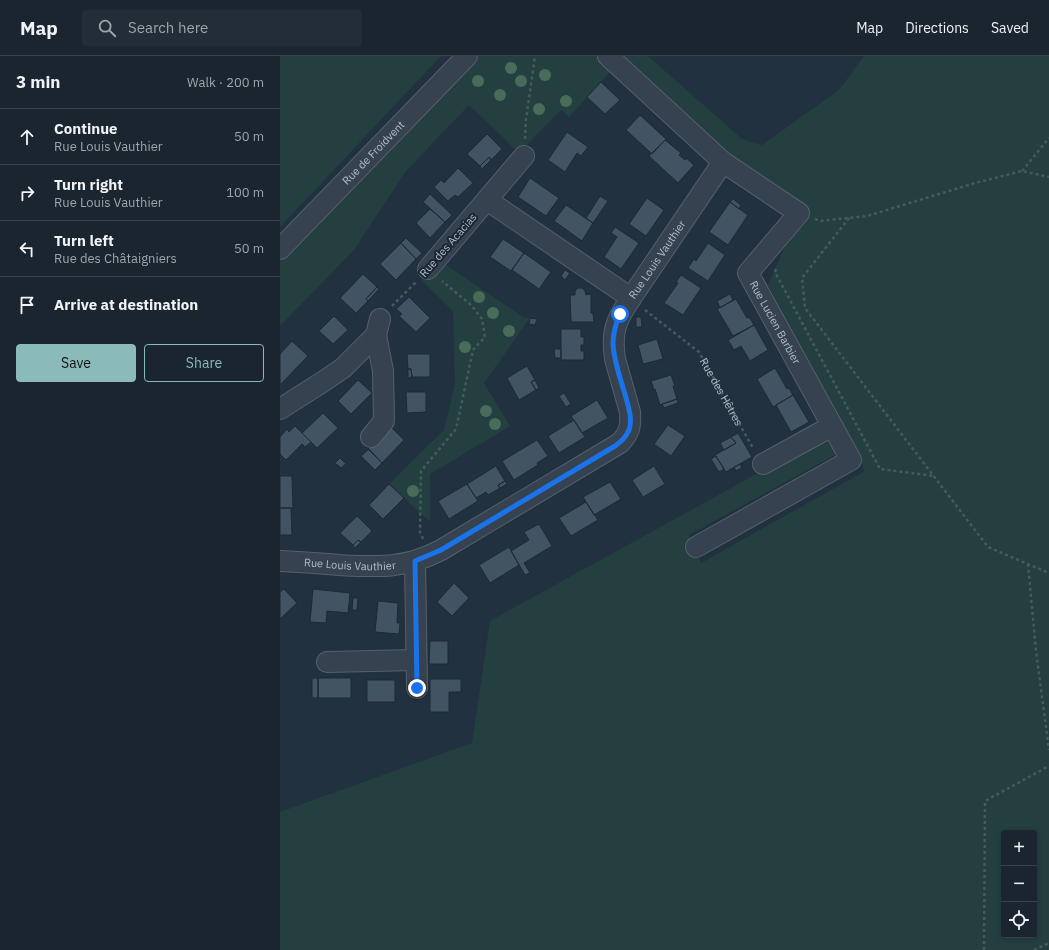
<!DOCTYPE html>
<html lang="en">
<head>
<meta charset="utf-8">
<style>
  :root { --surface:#1a252f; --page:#232d37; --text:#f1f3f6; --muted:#9fa5aa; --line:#38424b; --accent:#8bbbb9 }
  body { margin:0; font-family:"IBM Plex Sans",sans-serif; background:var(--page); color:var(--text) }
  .controls { position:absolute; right:12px; bottom:12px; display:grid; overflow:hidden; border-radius:4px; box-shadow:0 2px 6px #0003 }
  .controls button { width:36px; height:36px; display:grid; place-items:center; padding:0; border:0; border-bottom:1px solid var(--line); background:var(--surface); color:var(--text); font:20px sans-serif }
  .stop { position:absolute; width:12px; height:12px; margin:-9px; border:3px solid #1a73e8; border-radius:50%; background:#fff }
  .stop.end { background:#1a73e8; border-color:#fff; box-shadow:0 1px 4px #0008 }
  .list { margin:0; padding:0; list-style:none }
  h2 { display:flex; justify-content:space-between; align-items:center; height:52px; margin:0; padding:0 16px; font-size:17px }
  h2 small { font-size:13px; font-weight:400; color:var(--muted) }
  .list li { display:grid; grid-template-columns:26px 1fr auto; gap:12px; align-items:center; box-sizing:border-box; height:56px; padding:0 16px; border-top:1px solid var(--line) }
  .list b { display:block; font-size:15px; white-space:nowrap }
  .list p { margin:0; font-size:13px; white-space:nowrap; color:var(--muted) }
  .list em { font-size:13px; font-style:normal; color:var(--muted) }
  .actions { display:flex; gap:8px; padding:12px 16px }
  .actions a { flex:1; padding:9px 0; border:1px solid var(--accent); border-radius:4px; text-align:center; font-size:14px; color:var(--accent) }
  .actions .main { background:var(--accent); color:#111 }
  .icon { flex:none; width:22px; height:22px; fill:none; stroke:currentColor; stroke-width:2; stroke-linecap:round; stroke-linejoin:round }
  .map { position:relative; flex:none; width:769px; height:894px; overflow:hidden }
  header { display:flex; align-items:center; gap:24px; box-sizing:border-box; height:56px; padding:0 20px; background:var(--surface); border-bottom:1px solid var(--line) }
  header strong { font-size:19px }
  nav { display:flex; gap:22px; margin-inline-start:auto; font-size:14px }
  .search { width:280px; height:36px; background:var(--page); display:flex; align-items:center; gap:10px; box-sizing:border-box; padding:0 14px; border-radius:4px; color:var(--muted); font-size:15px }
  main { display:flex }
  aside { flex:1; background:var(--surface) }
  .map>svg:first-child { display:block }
  .green { fill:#243f40; fill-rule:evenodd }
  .building { fill:#425363; stroke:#1d2936 }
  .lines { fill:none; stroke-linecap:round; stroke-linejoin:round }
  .minor-casing { stroke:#54606d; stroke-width:22 }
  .path { stroke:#425c5d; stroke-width:2.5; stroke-dasharray:3 3; stroke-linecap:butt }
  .minor { stroke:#36424f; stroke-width:20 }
  .tree { fill:#486c59 }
  .route { stroke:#1a73e8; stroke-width:5 }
  .labels { text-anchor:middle; stroke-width:4; stroke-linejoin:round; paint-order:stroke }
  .street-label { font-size:11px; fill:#b2bdca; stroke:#1b2734 }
</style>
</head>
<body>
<header>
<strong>Map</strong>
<div class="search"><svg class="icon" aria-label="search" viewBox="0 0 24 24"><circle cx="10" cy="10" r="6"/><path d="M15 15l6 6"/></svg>Search here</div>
<nav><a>Map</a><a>Directions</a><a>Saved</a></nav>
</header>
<main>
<aside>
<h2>3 min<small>Walk · 200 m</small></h2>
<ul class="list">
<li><svg class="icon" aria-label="ahead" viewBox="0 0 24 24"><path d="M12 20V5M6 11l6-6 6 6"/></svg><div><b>Continue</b><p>Rue Louis Vauthier</p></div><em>50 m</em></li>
<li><svg class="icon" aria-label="right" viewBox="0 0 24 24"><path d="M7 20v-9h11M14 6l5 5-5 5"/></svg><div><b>Turn right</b><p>Rue Louis Vauthier</p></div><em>100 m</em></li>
<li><svg class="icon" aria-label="left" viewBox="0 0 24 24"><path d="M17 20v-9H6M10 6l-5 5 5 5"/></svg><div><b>Turn left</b><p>Rue des Châtaigniers</p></div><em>50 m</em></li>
<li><svg class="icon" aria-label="arrive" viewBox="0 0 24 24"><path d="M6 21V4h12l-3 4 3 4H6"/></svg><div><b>Arrive at destination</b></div></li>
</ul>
<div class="actions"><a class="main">Save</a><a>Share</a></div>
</aside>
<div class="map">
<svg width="769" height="894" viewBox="0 0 769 894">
  <rect width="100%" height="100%" fill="#22313f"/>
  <!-- green -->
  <path class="green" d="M0 0H161L0 171Z
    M199 0H316L331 15 289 61 281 54 239 97 189 49 126 115 74 194 3 267 0 269V205Z
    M337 0H368L462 83 482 89 559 34 584 0H769V894H0V756L192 687 210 565 549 378 562 395 409 479 421 507 585 415 488 229 519 157ZM724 777H754V879H724Z
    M162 206 243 261 250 262 204 327 230 370 150 418V466L109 428 164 374 175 328 173 255 142 225Z"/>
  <!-- building -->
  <path class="building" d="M321 26 340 44 325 58 307 41Z
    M360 59 386 83 372 98 346 74Z
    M287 76 308 91 301 100 297 97 285 116 268 104Z
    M207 78 222 93 211 104 209 101 200 110 187 98Z
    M385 84 401 97 399 99 405 104 406 102 414 109 398 127 369 100Z
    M209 101 211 104 202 113 200 110Z
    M178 112 193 127 178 141 175 139 168 145 154 131 161 124 164 127Z
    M250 122 279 142 266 160 238 141Z
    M150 138 172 159 165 166 143 146Z
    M320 140 328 145 313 167 306 162Z
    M367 142 384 154 366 180 349 168Z
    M453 143 461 149 459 153 450 146Z
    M450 146 468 159 448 189 429 176Z
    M286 149 313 167 302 185 274 165Z
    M150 153 165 166 150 182 136 167Z
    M335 171 359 187 341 213 324 201 337 181 331 177Z
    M126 182 142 197 136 203 121 187Z
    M223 183 244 197 231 215 210 201Z
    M121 187 136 203 116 224 100 208Z
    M428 187 445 199 428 225 408 212 414 203 416 205Z
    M244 197 271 216 259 233 232 214Z
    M285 214 290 217 285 224 281 220Z
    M83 218 97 231 86 243 88 245 76 257 60 242Z
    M401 219 421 232 403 259 384 247 398 227 396 226Z
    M97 231 99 233 88 245 86 243Z
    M298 232H302L305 235 306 239 311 238V257H313L314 266H291L290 239H295V235Z
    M450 238 453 244 440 252 437 245Z
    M129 241 150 262 136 276 119 260 122 258 116 253Z
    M456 243 467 262 469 261 474 269 453 280 437 253Z
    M54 260 68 274 53 288 39 275Z
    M356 261H361L362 271H356Z
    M250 262 257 263 255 269 249 268Z
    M474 269 488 294 470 305 461 290 454 294 448 284Z
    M281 273H301V281H304V289H301V295H304V304H281Z
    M377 283 383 303 363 308 358 289Z
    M12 285 28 300 1 328H0V298Z
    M274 293H281V302H275Z
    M127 298H150V321H132L131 313H128Z
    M247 310 255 324 251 326 256 334 239 344 227 322Z
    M495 312 507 333 509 332 513 339 493 351 477 323Z
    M128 313H131L132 321 128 322Z
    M391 319 395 330H393L397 343 380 349 375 333 374 334 371 325Z
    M78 324 92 337 71 358 58 345Z
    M255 324 259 332 256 334 251 326Z
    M126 336H146V356L127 357Z
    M284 337 291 348 286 351 279 340Z
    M513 339 529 366 511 376 496 349Z
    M397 343 398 347 384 352 382 348Z
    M317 344 328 362 302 377 291 360Z
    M43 357 58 372 37 392 22 377Z
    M294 364 305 381 279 397 268 380Z
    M388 369 405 380 391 400 374 388Z
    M15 370 31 386 25 391 22 388 6 404 0 398V381L7 373 9 376Z
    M111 371 124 384 102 407 88 393 102 378Z
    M458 377 472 401 446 416 435 399 456 387 451 381Z
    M451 381 456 387 444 394 440 387Z
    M257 384 268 400 257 407 258 409 234 424 222 405Z
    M89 393 102 407 95 414 81 400Z
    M436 400 444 413 439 416 431 403Z
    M60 402 66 408 61 412 55 407Z
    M460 408 462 412 456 415 454 411Z
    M216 410 225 425 218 429 220 432 208 439 206 436 196 442 187 428Z
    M374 410 385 428 363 441 352 424Z
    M0 420H12L13 452H0Z
    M225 425 227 428 220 432 218 429Z
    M330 426 341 443 314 459 303 441Z
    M109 428 124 442 103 463 89 449Z
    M187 428 198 445 169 463 158 445Z
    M306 446 318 464 291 480 279 462Z
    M0 452H11L12 479H0Z
    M77 460 92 475 81 486 78 484 73 489 60 477Z
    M259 468 272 490 244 507 250 517 245 519 231 495 249 484 244 476Z
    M78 484 81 486 75 492 73 489Z
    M229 491 239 509 210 527 199 509Z
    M174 527 189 542 172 560 157 546Z
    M4 533 17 547 0 563V536Z
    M33 533 70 537 68 557 47 555 46 567 30 566Z
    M73 542H78L77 554H72Z
    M98 545 118 547 117 567H120L119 578 95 576Z
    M150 585H168V608H149Z
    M32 622H38V642H32Z
    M38 622H71V642H38Z
    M150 623H181V636H169V656H150Z
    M87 624H115V646H87Z"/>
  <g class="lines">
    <defs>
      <g id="minor">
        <path id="s2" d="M328 0 443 106 519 157 468 217 571 404 416 491"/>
        <path d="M207 144 351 242"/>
        <path id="s3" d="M0 193 187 0"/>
        <path d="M148 213 244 100"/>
        <path d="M0 353 44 325 63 312 96 279 100 263"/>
        <path d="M91 381 104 365 103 315 96 279"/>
        <path d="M483 408 552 370"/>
        <path id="s4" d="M0 505C20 506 39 507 59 509 98 511 125 513 161 494L340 387C350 376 351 370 350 356L335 303C331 275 336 264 351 242L443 106"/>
        <path d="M135 505 137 632"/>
        <path d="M47 606 136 604"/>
      </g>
    </defs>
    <!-- minor casing -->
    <use href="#minor" class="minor-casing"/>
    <!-- path -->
    <g class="path">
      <path d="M245 83 246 64 255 0"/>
      <path d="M742 115 769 82"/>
      <path d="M569 162 522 222 525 252 708 491 769 517"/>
      <path d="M535 163 540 165 587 160 695 127 742 115 769 121"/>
      <path d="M496 213 495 216 600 413 654 420"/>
      <path d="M112 250 137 225"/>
      <path id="s1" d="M365 254 419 296 473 392"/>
      <path d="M143 483 140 476 141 415 176 373 193 294 205 281 202 263 191 249 162 225"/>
      <path d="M748 508 756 595 769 694"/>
      <path d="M704 894 705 745 769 710"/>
      <path d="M754 894 769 887"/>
    </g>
    <!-- minor -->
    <use href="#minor" class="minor"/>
  </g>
  <!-- trees -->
  <g class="tree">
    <circle cx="231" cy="12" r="6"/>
    <circle cx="265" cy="19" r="6"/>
    <circle cx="198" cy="25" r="6"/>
    <circle cx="241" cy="25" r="6"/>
    <circle cx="220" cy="39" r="6"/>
    <circle cx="286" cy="45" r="6"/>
    <circle cx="259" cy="53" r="6"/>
    <circle cx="199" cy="241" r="6"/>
    <circle cx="213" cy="257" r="6"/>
    <circle cx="229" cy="275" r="6"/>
    <circle cx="185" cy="291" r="6"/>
    <circle cx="206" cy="355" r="6"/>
    <circle cx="215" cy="368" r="6"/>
    <circle cx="133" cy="435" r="6"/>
  </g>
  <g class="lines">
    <!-- route -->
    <path class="route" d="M137 632 135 505 161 494 335 390C341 386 346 381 349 374 353 363 348 350 345 338 340 322 334 305 333 288 333 277 336 267 340 258"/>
  </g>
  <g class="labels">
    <!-- street labels -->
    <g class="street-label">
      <text dy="4" stroke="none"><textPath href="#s3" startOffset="134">Rue de Froidvent</textPath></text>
      <text transform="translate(168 189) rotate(-49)" y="4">Rue des Acacias</text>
      <text dy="4" stroke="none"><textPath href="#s4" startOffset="573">Rue Louis Vauthier</textPath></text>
      <text dy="4" stroke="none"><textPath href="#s2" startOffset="383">Rue Lucien Barbier</textPath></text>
      <text dy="4" stroke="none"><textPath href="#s1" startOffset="114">Rue des Hêtres</textPath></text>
      <text dy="4" stroke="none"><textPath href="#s4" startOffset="70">Rue Louis Vauthier</textPath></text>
    </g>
  </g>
</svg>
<div class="controls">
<button>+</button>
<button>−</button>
<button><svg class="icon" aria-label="locate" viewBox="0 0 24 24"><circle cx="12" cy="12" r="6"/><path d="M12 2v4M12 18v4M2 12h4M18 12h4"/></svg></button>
</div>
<div class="stop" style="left:340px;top:258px"></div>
<div class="stop end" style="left:137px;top:632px"></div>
</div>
</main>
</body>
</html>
